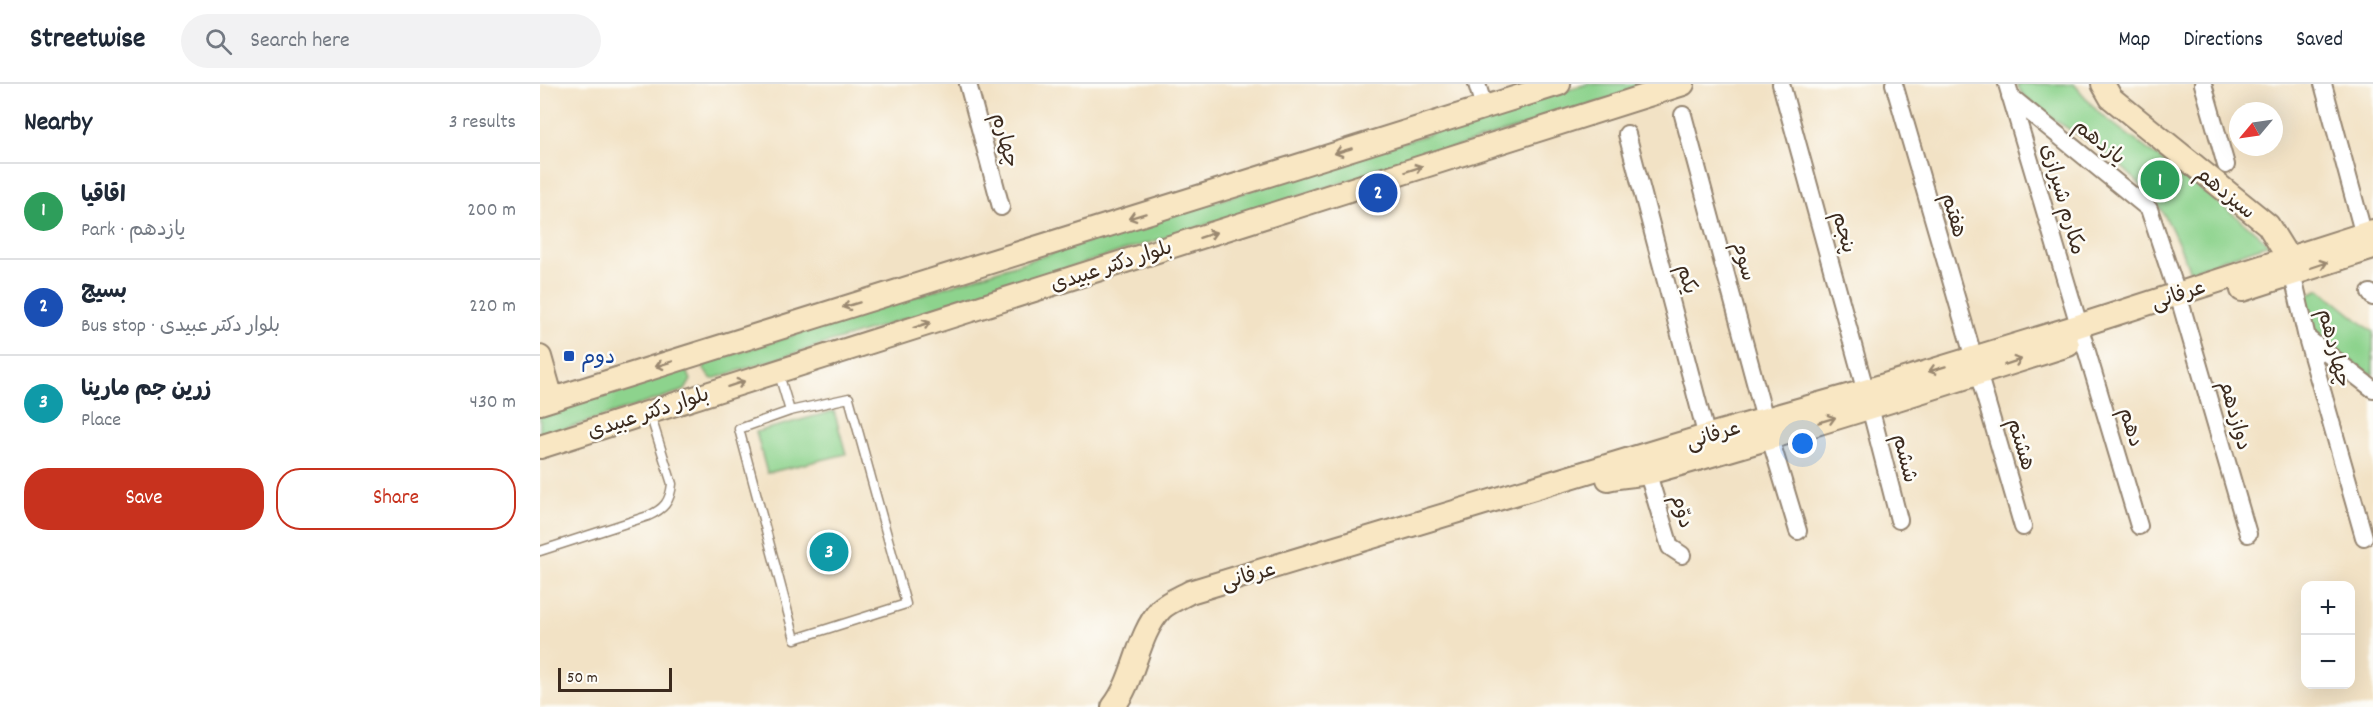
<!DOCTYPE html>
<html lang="en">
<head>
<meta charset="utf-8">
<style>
  :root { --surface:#fff; --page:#f2f2f3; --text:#1f2937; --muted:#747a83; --line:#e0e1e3; --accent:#c8321e }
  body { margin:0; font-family:Dekko,"Playpen Sans Arabic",sans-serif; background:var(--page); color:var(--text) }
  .controls { position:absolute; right:18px; bottom:18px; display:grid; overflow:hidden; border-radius:12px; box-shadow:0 6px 24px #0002 }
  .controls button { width:54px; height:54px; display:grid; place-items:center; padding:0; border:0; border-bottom:2px solid var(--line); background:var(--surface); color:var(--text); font:30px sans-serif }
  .compass { position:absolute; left:1689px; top:18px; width:54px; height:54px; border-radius:50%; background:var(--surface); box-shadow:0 6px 24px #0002; rotate:241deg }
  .scale { position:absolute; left:18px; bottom:15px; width:114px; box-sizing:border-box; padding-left:6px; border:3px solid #3b2a1e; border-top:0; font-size:16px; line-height:21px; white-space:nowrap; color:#3b2a1e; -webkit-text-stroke:4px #fdfcf7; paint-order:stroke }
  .you { position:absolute; left:1263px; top:360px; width:21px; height:21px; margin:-15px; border:4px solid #fff; border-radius:50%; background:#1a73e8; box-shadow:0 0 0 9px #1a73e833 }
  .badge { display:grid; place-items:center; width:39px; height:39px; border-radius:50%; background:var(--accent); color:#fff; font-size:20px; font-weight:700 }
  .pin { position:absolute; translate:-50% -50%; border:3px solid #fff; box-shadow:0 2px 6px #0006 }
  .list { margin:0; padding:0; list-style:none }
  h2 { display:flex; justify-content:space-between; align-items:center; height:78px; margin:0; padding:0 24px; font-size:26px }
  h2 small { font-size:20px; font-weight:400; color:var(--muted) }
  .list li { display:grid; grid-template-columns:39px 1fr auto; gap:18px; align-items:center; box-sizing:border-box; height:96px; padding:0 24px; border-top:2px solid var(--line) }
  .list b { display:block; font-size:22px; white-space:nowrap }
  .list p { margin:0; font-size:20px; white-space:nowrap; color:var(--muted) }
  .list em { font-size:20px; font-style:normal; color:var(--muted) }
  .actions { display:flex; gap:12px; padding:18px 24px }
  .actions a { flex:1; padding:14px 0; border:2px solid var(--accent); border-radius:24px; text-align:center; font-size:21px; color:var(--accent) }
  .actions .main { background:var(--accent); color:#fff }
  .icon { flex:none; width:33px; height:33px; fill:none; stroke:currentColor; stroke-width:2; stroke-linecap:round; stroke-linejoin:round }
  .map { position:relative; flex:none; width:1833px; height:623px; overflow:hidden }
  header { display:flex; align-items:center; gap:36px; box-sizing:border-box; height:84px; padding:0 30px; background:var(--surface); border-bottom:2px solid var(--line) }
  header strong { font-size:28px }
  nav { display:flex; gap:33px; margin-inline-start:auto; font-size:21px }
  .search { width:420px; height:54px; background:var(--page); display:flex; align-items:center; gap:15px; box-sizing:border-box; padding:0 21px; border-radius:33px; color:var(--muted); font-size:22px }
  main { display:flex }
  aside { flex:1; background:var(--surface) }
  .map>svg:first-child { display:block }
  .green { fill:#8dd38d; stroke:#647e56; stroke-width:1.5 }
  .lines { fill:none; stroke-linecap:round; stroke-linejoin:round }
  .lane-casing { stroke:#968672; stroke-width:11 }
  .street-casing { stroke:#968672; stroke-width:20 }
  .secondary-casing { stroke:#968672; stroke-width:26 }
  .lane { stroke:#fff; stroke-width:8 }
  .street { stroke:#fff; stroke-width:16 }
  .secondary { stroke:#f9e7c3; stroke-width:22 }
  .oneway { stroke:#9a8870 }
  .transit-dot { fill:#1a4fb4; stroke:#fdfcf7; stroke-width:2 }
  .labels { text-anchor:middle; stroke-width:5; stroke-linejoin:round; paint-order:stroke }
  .street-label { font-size:21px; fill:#3b2a1e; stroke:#fdfcf7 }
  .transit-label { font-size:21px; fill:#164399; stroke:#fdfcf7; text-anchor:start }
</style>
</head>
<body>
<header>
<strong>Streetwise</strong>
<div class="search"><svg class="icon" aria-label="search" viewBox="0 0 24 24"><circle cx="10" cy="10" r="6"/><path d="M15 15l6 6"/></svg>Search here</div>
<nav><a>Map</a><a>Directions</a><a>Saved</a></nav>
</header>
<main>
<aside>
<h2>Nearby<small>3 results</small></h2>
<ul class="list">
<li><span class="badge" style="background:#2e9e5b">1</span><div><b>اقاقیا</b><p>Park · یازدهم</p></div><em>200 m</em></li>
<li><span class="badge" style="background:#1a4fb4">2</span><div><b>بسیج</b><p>Bus stop · بلوار دکتر عبیدی</p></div><em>220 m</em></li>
<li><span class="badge" style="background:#0f9aa8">3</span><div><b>زرین جم مارینا</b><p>Place</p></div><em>430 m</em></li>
</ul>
<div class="actions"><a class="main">Save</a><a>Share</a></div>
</aside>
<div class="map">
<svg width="1833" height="623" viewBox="0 0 1833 623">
  <rect width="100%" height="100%" fill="#fdfcf7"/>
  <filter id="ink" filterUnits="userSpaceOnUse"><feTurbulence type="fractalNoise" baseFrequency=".0167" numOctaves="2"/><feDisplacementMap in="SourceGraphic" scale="12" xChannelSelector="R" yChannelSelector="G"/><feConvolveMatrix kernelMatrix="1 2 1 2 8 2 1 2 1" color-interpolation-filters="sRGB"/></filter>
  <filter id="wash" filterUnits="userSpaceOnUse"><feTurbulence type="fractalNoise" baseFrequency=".008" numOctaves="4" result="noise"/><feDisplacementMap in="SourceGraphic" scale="24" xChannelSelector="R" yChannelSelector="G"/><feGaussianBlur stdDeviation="1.35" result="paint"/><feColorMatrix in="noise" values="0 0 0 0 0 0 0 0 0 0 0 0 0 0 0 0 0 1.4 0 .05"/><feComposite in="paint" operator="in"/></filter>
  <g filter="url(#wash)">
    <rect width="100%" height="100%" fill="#f2e2c5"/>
    <!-- green -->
    <path class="green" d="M1047 0H1118L172 295 164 286 165 279Z
      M1477 0H1534L1559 29 1701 136 1729 160 1650 187C1640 164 1628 132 1612 113 1599 98 1581 82 1566 69 1545 53 1483 22 1477 0Z
      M1780 205 1833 248V291L1777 256 1765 212Z
      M141 284 148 289 151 296 145 306 0 353V329Z
      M294 327 306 370 227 389 216 348Z"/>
  </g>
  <g filter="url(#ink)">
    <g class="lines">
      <defs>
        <path id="lane" d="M238 287 250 327
          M309 314 366 520 255 555 199 345 250 327Z
          M0 467 108 432C124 425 130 418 132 400L110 330"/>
        <path id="street" d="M428 0 461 123
          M937 0 944 23
          M1241 0 1330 323 1359 436
          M1354 0 1483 443
          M1467 0 1599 442
          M1663 0 1686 81
          M1783 0 1826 159
          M1470 12 1609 125 1642 224 1708 450
          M1143 31 1230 354 1258 447
          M1087 50 1169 361
          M1750 179 1767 254 1824 453
          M1830 209 1833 213
          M1767 254 1833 305
          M1105 380 1130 463 1142 471"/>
        <path id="secondary" d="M1563 0 1571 14 1728 141 1749 175
          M1702 206 1833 164
          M0 273 12 315
          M0 319 1019 0
          M0 363 1143 0
          M1068 395C1082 391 1098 392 1112 388 1252 349 1390 305 1528 261
          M573 623C596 594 596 553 621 525 628 518 641 513 650 508L1166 352 1325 307 1538 242 1833 147"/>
      </defs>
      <!-- lane casing -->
      <use href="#lane" class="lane-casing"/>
      <!-- street casing -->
      <use href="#street" class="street-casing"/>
      <!-- secondary casing -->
      <use href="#secondary" class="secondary-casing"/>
      <!-- lane -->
      <use href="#lane" class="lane"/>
      <!-- street -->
      <use href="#street" class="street"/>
      <!-- secondary -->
      <use href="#secondary" class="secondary"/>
    </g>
    <!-- one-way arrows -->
    <defs><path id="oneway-shaft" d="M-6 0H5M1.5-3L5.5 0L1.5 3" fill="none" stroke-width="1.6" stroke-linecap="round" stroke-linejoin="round" transform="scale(1.5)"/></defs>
    <g class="oneway">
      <use href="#oneway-shaft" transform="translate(803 67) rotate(163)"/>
      <use href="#oneway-shaft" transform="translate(874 85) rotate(-18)"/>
      <use href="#oneway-shaft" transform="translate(597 132) rotate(163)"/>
      <use href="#oneway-shaft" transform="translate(668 151) rotate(-18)"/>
      <use href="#oneway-shaft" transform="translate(1779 181) rotate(-18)"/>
      <use href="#oneway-shaft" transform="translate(311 221) rotate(163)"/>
      <use href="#oneway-shaft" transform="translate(382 241) rotate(-18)"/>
      <use href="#oneway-shaft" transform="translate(1473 278) rotate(-18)"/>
      <use href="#oneway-shaft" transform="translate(124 280) rotate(163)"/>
      <use href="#oneway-shaft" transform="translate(1397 285) rotate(163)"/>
      <use href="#oneway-shaft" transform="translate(196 300) rotate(-18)"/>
      <use href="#oneway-shaft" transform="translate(1287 336) rotate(-17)"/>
    </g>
  </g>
  <!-- markers -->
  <rect class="transit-dot" x="23" y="266" width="12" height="12" rx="3"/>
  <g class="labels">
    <!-- street labels -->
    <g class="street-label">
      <text transform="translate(466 56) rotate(75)" y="7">چهارم</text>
      <text transform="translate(1560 57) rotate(39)" y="7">یازدهم</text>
      <text transform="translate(1686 108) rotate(39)" y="7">سیزدهم</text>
      <text transform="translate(1524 115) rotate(74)" y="7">مکارم شیرازی</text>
      <text transform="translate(1415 131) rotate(74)" y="7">هفتم</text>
      <text transform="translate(1305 148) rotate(75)" y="7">پنجم</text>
      <text transform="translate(1205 177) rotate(75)" y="7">سوم</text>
      <text transform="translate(571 181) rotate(-18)" y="7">بلوار دکتر عبیدی</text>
      <text transform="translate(1148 195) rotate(75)" y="7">یکم</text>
      <text transform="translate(1638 210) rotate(-18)" y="7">عرفانی</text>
      <text transform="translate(1795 264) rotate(76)" y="7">چهاردهم</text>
      <text transform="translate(108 328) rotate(-18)" y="7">بلوار دکتر عبیدی</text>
      <text transform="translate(1696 331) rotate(74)" y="7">دوازدهم</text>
      <text transform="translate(1592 343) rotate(73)" y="7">دهم</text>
      <text transform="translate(1173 350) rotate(-17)" y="7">عرفانی</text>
      <text transform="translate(1482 360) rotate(73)" y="7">هشتم</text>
      <text transform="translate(1366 374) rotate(76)" y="7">ششم</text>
      <text transform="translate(1143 427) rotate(74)" y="7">دوّم</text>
      <text transform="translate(708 491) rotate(-16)" y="7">عرفانی</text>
    </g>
    <!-- transit labels -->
    <g class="transit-label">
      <text x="41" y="279">دوم</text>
    </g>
  </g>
</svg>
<div class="controls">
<button>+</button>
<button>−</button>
</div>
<svg class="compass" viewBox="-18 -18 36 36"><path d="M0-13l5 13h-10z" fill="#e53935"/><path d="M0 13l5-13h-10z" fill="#747a83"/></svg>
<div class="scale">50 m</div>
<div class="you"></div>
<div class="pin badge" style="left:1620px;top:96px;background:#2e9e5b">1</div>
<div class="pin badge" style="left:838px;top:109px;background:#1a4fb4">2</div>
<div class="pin badge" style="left:289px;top:468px;background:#0f9aa8">3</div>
</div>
</main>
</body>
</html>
